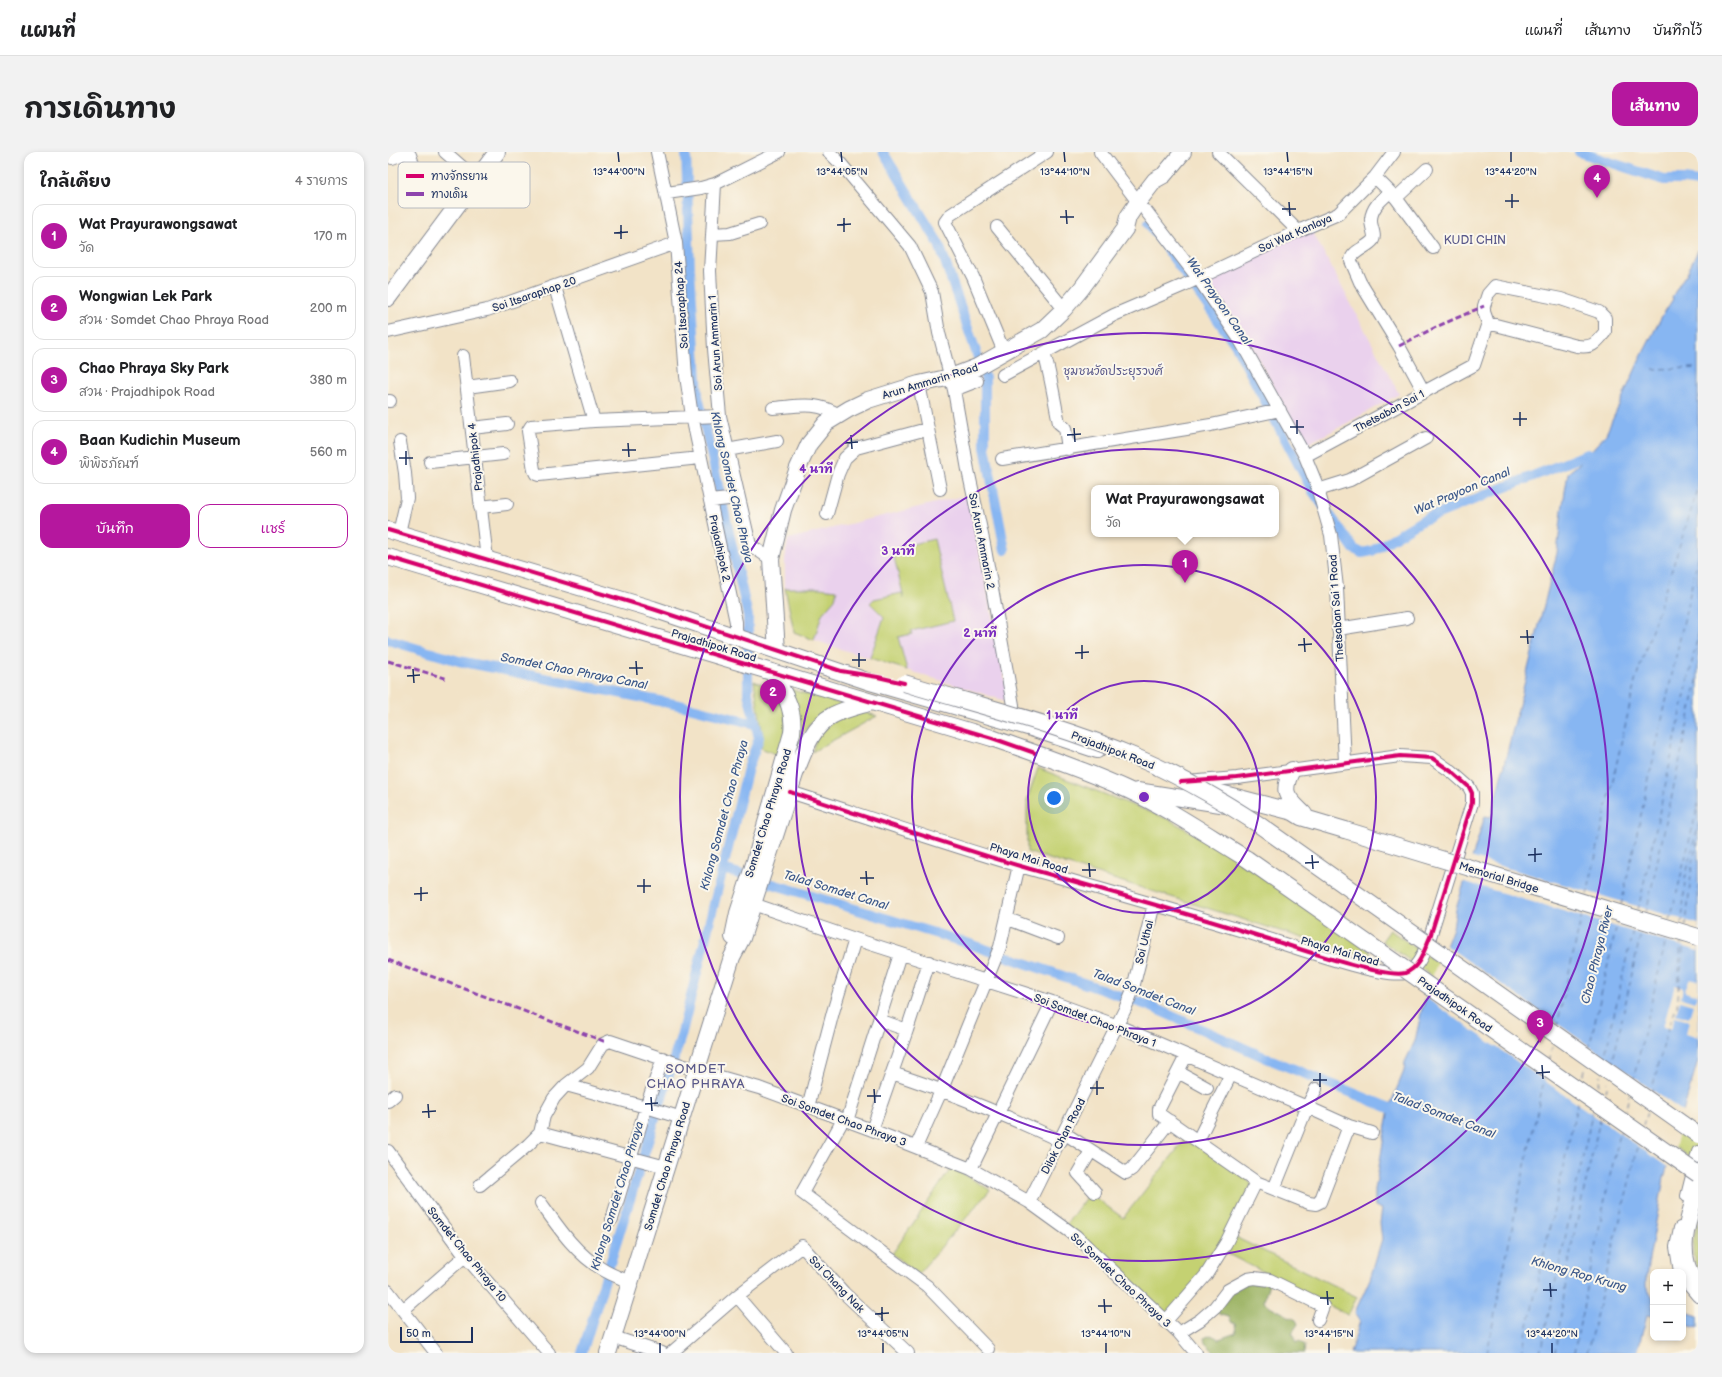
<!DOCTYPE html>
<html lang="th">
<head>
<meta charset="utf-8">
<style>
  :root { --surface:#fff; --page:#f2f2f2; --text:#202124; --muted:#757577; --line:#e0e0e0; --accent:#b5179e }
  body { margin:0; font-family:"Balsamiq Sans","Playpen Sans Thai",sans-serif; background:var(--page); color:var(--text) }
  .controls { position:absolute; right:12px; bottom:12px; display:grid; overflow:hidden; border-radius:8px; box-shadow:0 2px 6px #0003 }
  .controls button { width:36px; height:36px; display:grid; place-items:center; padding:0; border:0; border-bottom:1px solid var(--line); background:var(--surface); color:var(--text); font:20px sans-serif }
  .scale { position:absolute; left:12px; bottom:10px; width:73px; box-sizing:border-box; padding-left:4px; border:2px solid #1b2f5e; border-top:0; font-size:11px; line-height:14px; white-space:nowrap; color:#1b2f5e; -webkit-text-stroke:3px #fbf7ec; paint-order:stroke }
  .you { position:absolute; left:666px; top:646px; width:14px; height:14px; margin:-10px; border:3px solid #fff; border-radius:50%; background:#1a73e8; box-shadow:0 0 0 6px #1a73e833 }
  .badge { display:grid; place-items:center; width:26px; height:26px; border-radius:50%; background:var(--accent); color:#fff; font-size:13px; font-weight:700 }
  .pin { position:absolute; translate:-50% -33px; filter:drop-shadow(0 1px 2px #0008) }
  .pin::after { content:''; position:absolute; top:21px; width:14px; height:12px; background:inherit; clip-path:polygon(0 0,100% 0,50% 100%) }
  .popup { position:absolute; left:703px; top:333px; width:188px; height:52px; box-sizing:border-box; display:grid; place-content:center; border-radius:8px; background:var(--surface); filter:drop-shadow(0 1px 3px #0005); font-size:13px; white-space:nowrap; color:var(--muted) }
  .popup b { font-size:15px; color:var(--text) }
  .popup::after { content:''; position:absolute; left:50%; top:100%; margin-left:-8px; border:8px solid transparent; border-top-color:var(--surface) }
  .list { margin:0; padding:0; list-style:none }
  h2 { display:flex; justify-content:space-between; align-items:center; height:52px; margin:0; padding:0 16px; font-size:17px }
  h2 small { font-size:13px; font-weight:400; color:var(--muted) }
  .list li { display:grid; grid-template-columns:26px 1fr auto; gap:12px; align-items:center; box-sizing:border-box; height:64px; margin:0 8px 8px; padding:0 8px; border:1px solid var(--line); border-radius:12px }
  .list b { display:block; font-size:15px; white-space:nowrap }
  .list p { margin:0; font-size:13px; white-space:nowrap; color:var(--muted) }
  .list em { font-size:13px; font-style:normal; color:var(--muted) }
  .actions { display:flex; gap:8px; padding:12px 16px }
  .actions a { flex:1; padding:9px 0; border:1px solid var(--accent); border-radius:12px; text-align:center; font-size:14px; color:var(--accent) }
  .actions .main { background:var(--accent); color:#fff }
  .map { position:relative; flex:none; width:1310px; height:1201px; overflow:hidden; border-radius:12px }
  header { display:flex; align-items:center; gap:24px; box-sizing:border-box; height:56px; padding:0 20px; background:var(--surface); border-bottom:1px solid var(--line) }
  header strong { font-size:19px }
  nav { display:flex; gap:22px; margin-inline-start:auto; font-size:14px }
  .intro { display:flex; align-items:center; justify-content:space-between; box-sizing:border-box; height:96px; padding:0 24px }
  h1 { margin:0; font-size:28px }
  .button { padding:10px 18px; border-radius:12px; background:var(--accent); color:#fff; font-size:14px; font-weight:700 }
  main { display:flex; gap:24px; padding:0 24px }
  aside { flex:1; background:var(--surface); border-radius:12px; box-shadow:0 2px 6px #0003 }
  .map>svg:first-child { display:block }
  .built { fill:#ead1ed }
  .green { fill:#c4d172; stroke:#708068 }
  .forest { fill:#9bb364; stroke:#5b7161 }
  .water { fill:#87b6f2; stroke:#5172a8 }
  .pier { fill:#f2e3c7; fill-rule:evenodd }
  .lines { fill:none; stroke-linecap:round; stroke-linejoin:round }
  .canal { stroke:#87b6f2; stroke-width:10 }
  .ferry { stroke:#3b588a; stroke-width:1; stroke-dasharray:5 4; stroke-linecap:butt }
  .minor-casing { stroke:#868992; stroke-width:14 }
  .major-casing { stroke:#868992; stroke-width:18 }
  .minor { stroke:#fff; stroke-width:12 }
  .major { stroke:#fff; stroke-width:16 }
  .major-bridge-casing { stroke:#868992; stroke-width:18; stroke-linecap:butt }
  .major-bridge { stroke:#fff; stroke-width:16 }
  .quiet { stroke:#8e44ad; stroke-width:3; stroke-dasharray:6 3; stroke-linecap:butt }
  .cycleway-casing { stroke:#fbf7ec; stroke-width:6 }
  .cycleway { stroke:#d6006c; stroke-width:4 }
  .ticks { fill:none; stroke:#1b2f5e; stroke-width:1.5 }
  .ring { fill:none; stroke:#7b2cbf; stroke-width:2 }
  .labels { text-anchor:middle; stroke-width:4; stroke-linejoin:round; paint-order:stroke }
  .street-label { font-size:11px; fill:#1b2f5e; stroke:#fbf7ec }
  .neighbourhood-label { font-size:12px; fill:#5a598a; stroke:#fbf7ec }
  .water-label { font-size:12px; font-style:italic; fill:#3b588a; stroke:#fbf7ec }
  .quarter-label { font-size:13px; letter-spacing:1px; fill:#5a598a; stroke:#fbf7ec }
  .key { fill:#fbf7ec; stroke:#b8bbc1; stroke-width:1 }
  .key-label { font-size:11px; fill:#1b2f5e }
  .ticks-label { font-size:10px; text-anchor:middle; fill:#1b2f5e; stroke:#fbf7ec; stroke-width:4; stroke-linejoin:round; paint-order:stroke }
  .centre { fill:#7b2cbf; stroke:#fbf7ec; stroke-width:2 }
  .ring-label { font-size:12px; text-anchor:middle; font-weight:bold; fill:#7b2cbf; stroke:#fbf7ec; stroke-width:4; stroke-linejoin:round; paint-order:stroke }
</style>
</head>
<body>
<header>
<strong>แผนที่</strong>
<nav><a>แผนที่</a><a>เส้นทาง</a><a>บันทึกไว้</a></nav>
</header>
<div class="intro"><h1>การเดินทาง</h1><a class="button">เส้นทาง</a></div>
<main>
<aside>
<h2>ใกล้เคียง<small>4 รายการ</small></h2>
<ul class="list">
<li><span class="badge">1</span><div><b>Wat Prayurawongsawat</b><p>วัด</p></div><em>170 m</em></li>
<li><span class="badge">2</span><div><b>Wongwian Lek Park</b><p>สวน · Somdet Chao Phraya Road</p></div><em>200 m</em></li>
<li><span class="badge">3</span><div><b>Chao Phraya Sky Park</b><p>สวน · Prajadhipok Road</p></div><em>380 m</em></li>
<li><span class="badge">4</span><div><b>Baan Kudichin Museum</b><p>พิพิธภัณฑ์</p></div><em>560 m</em></li>
</ul>
<div class="actions"><a class="main">บันทึก</a><a>แชร์</a></div>
</aside>
<div class="map">
<svg width="1310" height="1201" viewBox="0 0 1310 1201">
  <rect width="100%" height="100%" fill="#fbf7ec"/>
  <filter id="ink" filterUnits="userSpaceOnUse"><feTurbulence type="fractalNoise" baseFrequency=".025" numOctaves="2"/><feDisplacementMap in="SourceGraphic" scale="8" xChannelSelector="R" yChannelSelector="G"/><feConvolveMatrix kernelMatrix="1 2 1 2 8 2 1 2 1" color-interpolation-filters="sRGB"/></filter>
  <filter id="wash" filterUnits="userSpaceOnUse"><feTurbulence type="fractalNoise" baseFrequency=".012" numOctaves="4" result="noise"/><feDisplacementMap in="SourceGraphic" scale="16" xChannelSelector="R" yChannelSelector="G"/><feGaussianBlur stdDeviation="0.9" result="paint"/><feColorMatrix in="noise" values="0 0 0 0 0 0 0 0 0 0 0 0 0 0 0 0 0 1.4 0 .05"/><feComposite in="paint" operator="in"/></filter>
  <g filter="url(#wash)">
    <rect width="100%" height="100%" fill="#f2e3c7"/>
    <!-- built -->
    <path class="built" d="M923 77 1011 242 952 275 917 293 872 210 837 154 816 126Z
      M580 343 621 550 443 494 406 480 397 437V407L400 387Z"/>
    <!-- green -->
    <path class="green" d="M546 387 565 469 523 479 524 482 510 485 519 518 482 506 496 465 482 451 486 447 514 441 516 446 504 397Z
      M397 436H431L449 438 447 447 434 462 426 488 406 480Z
      M366 529 381 535 393 544 397 554 398 583 390 603 373 596 375 584Z
      M398 536 460 554 425 569 412 584 397 625Z
      M468 558 489 564 424 600 431 578Z
      M650 616 782 668 853 709 982 799V806L934 792 639 700V648Z
      M1002 778 1310 994V1011L994 789Z
      M799 985 864 1031 838 1091 777 1168 677 1074 701 1041 735 1066Z
      M564 1015 602 1038 530 1122 504 1102Z
      M1310 1067V1118C1301 1099 1306 1087 1310 1067Z
      M843 1083 969 1145 960 1163 834 1099Z"/>
    <!-- forest -->
    <path class="forest" d="M856 1131H881L876 1148 878 1152 908 1168 910 1172 904 1181 906 1183 908 1191 911 1189 917 1193 916 1201H827L817 1191 816 1186 823 1183 831 1187 848 1181 847 1171H844L841 1165 832 1163 828 1159 843 1139Z"/>
    <!-- water -->
    <path class="water" d="M1310 98V908L1276 1026 1258 1124V1134L1265 1146V1164L1259 1163 1249 1201H962L972 1169 967 1160 982 1127 994 1087 992 1071 994 1057 987 1054V1038L1001 956 1016 919 1017 910 1027 889 1034 857 1065 776 1068 757 1097 664 1103 665 1169 401 1174 358 1180 321 1193 310 1218 282 1252 207 1274 164 1285 147 1284 145 1296 125 1298 124Z
      M1295 1159 1310 1164V1176L1295 1172Z"/>
    <!-- pier -->
    <path class="pier" d="M1082 705 1310 772V799L1074 729Z
      M1056 792 1297 961 1281 1016 1037 845Z
      M1302 827 1310 829V885L1298 881 1301 869 1287 865 1283 877 1275 875 1287 833 1295 836 1293 846 1307 850 1309 842 1307 841 1306 843 1298 840V838L1297 837ZM1292 849 1305 853 1301 866 1288 862Z"/>
    <g class="lines">
      <!-- canal -->
      <path class="canal" d="M495 0 551 92 597 226V295L617 398
        M1191 0 1276 28H1296L1310 30
        M761 72 847 192 924 338 966 397 974 401 984 399 1035 368 1200 302 1212 303
        M0 488 71 509 296 554 367 572
        M335 717 579 791 759 853 876 905 1014 961
        M194 1201 293 884 360 616 371 586 360 541V464L310 244 302 117 298 0"/>
      <!-- ferry -->
      <path class="ferry" d="M1265 217 1310 216
        M1199 743 1247 530 1310 337
        M1233 753 1310 405
        M1250 758 1310 483
        M1258 761 1310 525
        M1282 769 1310 653
        M1294 772 1297 727 1310 673
        M1298 774 1304 712 1310 687
        M1290 838 1293 787
        M1169 874 1195 758
        M1201 896 1230 768
        M1216 908 1246 773
        M1161 909 1165 891
        M1224 913 1254 776
        M1245 929 1279 784
        M1194 931 1198 913
        M1263 941 1280 876 1289 854 1296 789
        M1209 942 1213 923
        M1216 948 1220 930
        M1237 962 1241 943
        M1255 974 1260 956
        M1099 1201 1132 1036 1157 924
        M1134 1201 1190 948
        M1152 1201 1205 958
        M1167 1201 1184 1091 1213 963
        M1186 1201 1220 1032 1233 978
        M1199 1201 1251 991"/>
    </g>
  </g>
  <g filter="url(#ink)">
    <g class="lines">
      <defs>
        <path id="minor" d="M57 0 81 21
          M269 0 288 91 298 224 304 264 348 470V486
          M441 0 453 12 522 94 544 140 551 181 566 238 580 318 596 392 625 553
          M712 0 750 50
          M830 0 910 79
          M4 6 15 2 22 3 26 15 60 51
          M987 25 1008 46 1045 96
          M327 32 322 119 326 197 332 264 362 393 383 407
          M1002 40C994 47 984 55 983 67 982 73 988 83 985 88 979 96 963 99 963 109L972 130 1011 194 1036 240
          M279 41 313 36 327 32 391 0
          M1008 46 1039 17
          M758 59 810 126 852 188 917 304 928 331 943 383 949 436 957 611
          M609 75 676 157
          M324 82 342 81 371 72
          M167 135 206 269
          M0 180 99 158 288 91
          M616 200 585 125 557 70 562 63 659 0
          M656 201C663 224 666 247 671 271L677 276 680 297
          M75 204 99 407
          M615 223 726 163 796 133 910 79 950 62 987 25 1006 0
          M531 232 552 337
          M79 235 122 229
          M566 238 589 229
          M0 249H2
          M385 256C411 254 428 249 451 263
          M84 276 119 272
          M339 298 389 289
          M917 304 1086 213 1100 171 1096 160V154L1100 142 1107 134 1173 147 1211 160 1217 166V180C1207 192 1205 196 1189 194L1100 171
          M312 306 151 323 148 322 146 318 140 279 143 274 206 269 332 264
          M614 307 823 273 892 258
          M42 310 115 302
          M930 338 962 328 1038 286
          M322 349 350 346
          M92 355 119 352
          M439 362 450 322 457 306 468 296 539 277
          M11 381 19 346 17 321 12 290
          M950 477 1019 466
          M402 640C479 665 555 691 632 714 712 737 791 759 871 784 898 792 995 827 1017 821 1032 816 1036 798 1042 785L1084 651V641L1081 635 1064 620 1044 606 1012 604 849 626 798 630
          M365 752 467 787 664 850 730 874 919 955 961 974 984 981
          M620 767 670 786
          M491 868 519 878
          M798 904 771 957V962L868 1030 921 1051 928 1052 932 1050 961 974
          M790 920 819 936
          M504 921C562 940 617 963 673 989
          M178 933 258 955 294 966
          M0 949 7 943
          M420 955 445 860 467 787
          M455 968 414 1041 539 1134 600 1197
          M459 969 512 802
          M484 978 519 878 541 810
          M152 981 278 1015
          M676 981 738 1021 744 1017 782 969
          M810 988 843 922
          M528 995 554 937 612 795 631 713
          M0 999 77 1104 161 1201
          M703 999 690 1021 707 1040
          M583 1017 664 850
          M92 1033 140 993 152 981 156 964 166 946 178 933 200 916 215 892 222 889 308 918 371 936 484 978 583 1017 641 1050 688 1084 791 1181 812 1168 827 1155 840 1138 860 1127 866 1126 882 1128 935 1154 930 1168
          M886 1037 919 955 928 937
          M1299 1044 1310 1000
          M641 1050 737 857 744 840 766 752
          M153 1051C170 1075 188 1102 214 1117 223 1123 233 1126 242 1130
          M224 1067 258 955 275 906
          M1292 1076 1288 1095 1292 1120
          M1295 1126 1310 1144
          M0 1139 48 1201
          M349 1144 398 1201
          M15 1158 77 1104
          M777 1170 818 1123 838 1091 868 1030
          M791 1181 808 1201
          M225 1185 274 1201
          M283 1201 349 1144 414 1094 456 1141 520 1201"/>
        <path id="major" d="M0 146 109 0
          M0 378 265 457 479 529 640 575 709 598
          M0 405 604 586C649 602 695 617 738 637 780 656 819 683 859 707
          M389 499 383 407 395 358 410 316 421 292 438 271 461 257 480 248 531 232 563 225 589 215 654 178 676 157 693 137 737 77 740 65 750 50 767 28 776 23 795 0
          M904 618C892 642 900 646 916 662
          M817 637 905 660 913 665 957 678
          M749 639 839 653
          M345 785 350 761 367 709 404 581C407 556 396 542 384 520
          M1310 1033C1301 1067 1285 1103 1310 1134
          M220 1201 344 805 354 786 407 622C416 600 423 575 445 563 457 557 471 554 484 550"/>
      </defs>
      <!-- minor casing -->
      <use href="#minor" class="minor-casing"/>
      <!-- major casing -->
      <use href="#major" class="major-casing"/>
      <!-- minor -->
      <use href="#minor" class="minor"/>
      <!-- major -->
      <use href="#major" class="major"/>
      <defs>
        <path id="major-bridge" d="M516 531C593 554 671 573 745 604 789 622 830 646 870 672L1310 983
          M957 678 1310 785
          M859 707 1310 1022"/>
      </defs>
      <!-- major-bridge casing -->
      <use href="#major-bridge" class="major-bridge-casing"/>
      <!-- major-bridge -->
      <use href="#major-bridge" class="major-bridge"/>
      <!-- quiet -->
      <path class="quiet" d="M1011 194 1048 175 1096 154
        M0 509 60 527
        M0 808 218 890"/>
      <defs>
        <path id="cycleway" d="M0 378 265 457 453 519 490 525 516 531
          M0 405 604 586 647 601
          M402 640C479 665 555 691 632 714 712 737 791 759 871 784 898 792 995 827 1017 821 1032 816 1036 798 1042 785L1084 651V641L1081 635 1064 620 1044 606 1012 604 849 626 793 630"/>
      </defs>
      <!-- cycleway casing -->
      <use href="#cycleway" class="cycleway-casing"/>
      <!-- cycleway -->
      <use href="#cycleway" class="cycleway"/>
    </g>
  </g>
  <!-- ticks -->
  <path class="ticks" d="M230 0 231 10M453 0 454 10M676 0 677 10M899 0 900 10M1123 0V10M1124 42V56M1117 49H1131M901 50 902 64M894 57H908M678 58 679 72M672 65H686M456 66V80M233 73V87M449 73 463 72M226 81 240 80M1132 260V274M1125 267H1139M909 268V282M902 275H916M686 276 687 290M463 283 464 297M679 283 693 282M240 291 241 305M456 291 470 290M234 298H248M18 299V313M11 306H25M1139 478 1140 492M1132 485H1146M916 486 917 500M694 493V507M910 493 924 492M471 501V515M687 501 701 500M464 508H478M248 509 249 523M241 516H255M25 517 26 531M19 524 32 523M1147 696V710M924 703 925 717M1140 703 1154 702M701 711 702 725M917 711 931 710M694 718H708M478 719 479 733M472 726H486M256 727V741M249 734H263M33 735V749M26 742 40 741M1154 913 1155 927M932 921V935M1148 921 1162 920M925 928H939M709 929V943M702 936H716M486 937 487 951M479 944H493M263 945 264 959M40 952 41 966M257 952 270 951M34 960 48 959M1162 1131 1163 1145M1155 1138H1169M939 1139 940 1153M932 1146H946M716 1147 717 1161M710 1154H724M494 1155V1169M487 1162 501 1161M272 1191V1201M495 1191V1201M718 1191V1201M941 1191V1201M1164 1191V1201"/>
  <!-- distance rings -->
  <g class="ring">
    <circle cx="756" cy="645" r="116"/>
    <circle cx="756" cy="645" r="232"/>
    <circle cx="756" cy="645" r="348"/>
    <circle cx="756" cy="645" r="464"/>
  </g>
  <g class="labels">
    <!-- street labels -->
    <g class="street-label">
      <text transform="translate(907 81) rotate(-24)" y="4">Soi Wat Kanlaya</text>
      <text transform="translate(146 142) rotate(-19)" y="4">Soi Itsaraphap 20</text>
      <text transform="translate(293 153) rotate(-94)" y="4">Soi Itsaraphap 24</text>
      <text transform="translate(327 191) rotate(-94)" y="4">Soi Arun Ammarin 1</text>
      <text transform="translate(542 229) rotate(-17)" y="4">Arun Ammarin Road</text>
      <text transform="translate(1001 259) rotate(-28)" y="4">Thetsaban Sai 1</text>
      <text transform="translate(87 305) rotate(-96)" y="4">Prajadhipok 4</text>
      <text transform="translate(594 389) rotate(79)" y="4">Soi Arun Ammarin 2</text>
      <text transform="translate(332 396) rotate(78)" y="4">Prajadhipok 2</text>
      <text transform="translate(948 456) rotate(-94)" y="4">Thetsaban Sai 1 Road</text>
      <text transform="translate(326 493) rotate(17)" y="4">Prajadhipok Road</text>
      <text transform="translate(725 598) rotate(21)" y="4">Prajadhipok Road</text>
      <text transform="translate(380 661) rotate(-73)" y="4">Somdet Chao Phraya Road</text>
      <text transform="translate(641 706) rotate(17)" y="4">Phaya Mai Road</text>
      <text transform="translate(1111 725) rotate(17)" y="4">Memorial Bridge</text>
      <text transform="translate(756 790) rotate(-76)" y="4">Soi Uthai</text>
      <text transform="translate(952 799) rotate(16)" y="4">Phaya Mai Road</text>
      <text transform="translate(1067 852) rotate(35)" y="4">Prajadhipok Road</text>
      <text transform="translate(707 868) rotate(21)" y="4">Soi Somdet Chao Phraya 1</text>
      <text transform="translate(456 968) rotate(20)" y="4">Soi Somdet Chao Phraya 3</text>
      <text transform="translate(675 984) rotate(-63)" y="4">Dilok Chan Road</text>
      <text transform="translate(279 1014) rotate(-73)" y="4">Somdet Chao Phraya Road</text>
      <text transform="translate(79 1102) rotate(51)" y="4">Somdet Chao Phraya 10</text>
      <text transform="translate(733 1128) rotate(43)" y="4">Soi Somdet Chao Phraya 3</text>
      <text transform="translate(449 1132) rotate(46)" y="4">Soi Chang Nak</text>
    </g>
    <!-- neighbourhood labels -->
    <g class="neighbourhood-label">
      <text x="1087" y="92">KUDI CHIN</text>
      <text x="725" y="223">ชุมชนวัดประยุรวงศ์</text>
    </g>
    <!-- water labels -->
    <g class="water-label">
      <text transform="translate(831 149) rotate(55)" y="4">Wat Prayoon Canal</text>
      <text transform="translate(344 335) rotate(77)" y="4">Khlong Somdet Chao Phraya</text>
      <text transform="translate(1074 339) rotate(-23)" y="4">Wat Prayoon Canal</text>
      <text transform="translate(186 519) rotate(11)" y="4">Somdet Chao Phraya Canal</text>
      <text transform="translate(336 663) rotate(-75)" y="4">Khlong Somdet Chao Phraya</text>
      <text transform="translate(448 738) rotate(17)" y="4">Talad Somdet Canal</text>
      <text transform="translate(1209 803) rotate(-76)" y="4">Chao Phraya River</text>
      <text transform="translate(756 840) rotate(21)" y="4">Talad Somdet Canal</text>
      <text transform="translate(1056 963) rotate(21)" y="4">Talad Somdet Canal</text>
      <text transform="translate(229 1044) rotate(-73)" y="4">Khlong Somdet Chao Phraya</text>
      <text transform="translate(1191 1122) rotate(16)" y="4">Khlong Rop Krung</text>
    </g>
    <!-- quarter labels -->
    <g class="quarter-label">
      <text x="308" y="921">SOMDET<tspan x="308" dy="15">CHAO PHRAYA</tspan></text>
    </g>
  </g>
  <!-- legend -->
  <rect x="10" y="10" width="132" height="46" rx="6" class="key"/>
  <rect x="18" y="22" width="18" height="4" fill="#d6006c"/>
  <rect x="18" y="40" width="18" height="4" fill="#8e44ad"/>
  <g class="key-label">
    <text x="43" y="28">ทางจักรยาน</text>
    <text x="43" y="46">ทางเดิน</text>
  </g>
  <g class="ticks-label">
    <text x="231" y="23">13°44'00"N</text>
    <text x="454" y="23">13°44'05"N</text>
    <text x="677" y="23">13°44'10"N</text>
    <text x="900" y="23">13°44'15"N</text>
    <text x="1123" y="23">13°44'20"N</text>
    <text x="272" y="1185">13°44'00"N</text>
    <text x="495" y="1185">13°44'05"N</text>
    <text x="718" y="1185">13°44'10"N</text>
    <text x="941" y="1185">13°44'15"N</text>
    <text x="1164" y="1185">13°44'20"N</text>
  </g>
  <circle cx="756" cy="645" r="6" class="centre"/>
  <g class="ring-label">
    <text x="428" y="321">4 นาที</text>
    <text x="510" y="403">3 นาที</text>
    <text x="592" y="485">2 นาที</text>
    <text x="674" y="567">1 นาที</text>
  </g>
</svg>
<div class="controls">
<button>+</button>
<button>−</button>
</div>
<div class="scale">50 m</div>
<div class="you"></div>
<div class="pin badge" style="left:797px;top:431px">1</div>
<div class="popup"><b>Wat Prayurawongsawat</b>วัด</div>
<div class="pin badge" style="left:385px;top:560px">2</div>
<div class="pin badge" style="left:1152px;top:891px">3</div>
<div class="pin badge" style="left:1209px;top:46px">4</div>
</div>
</main>
</body>
</html>
